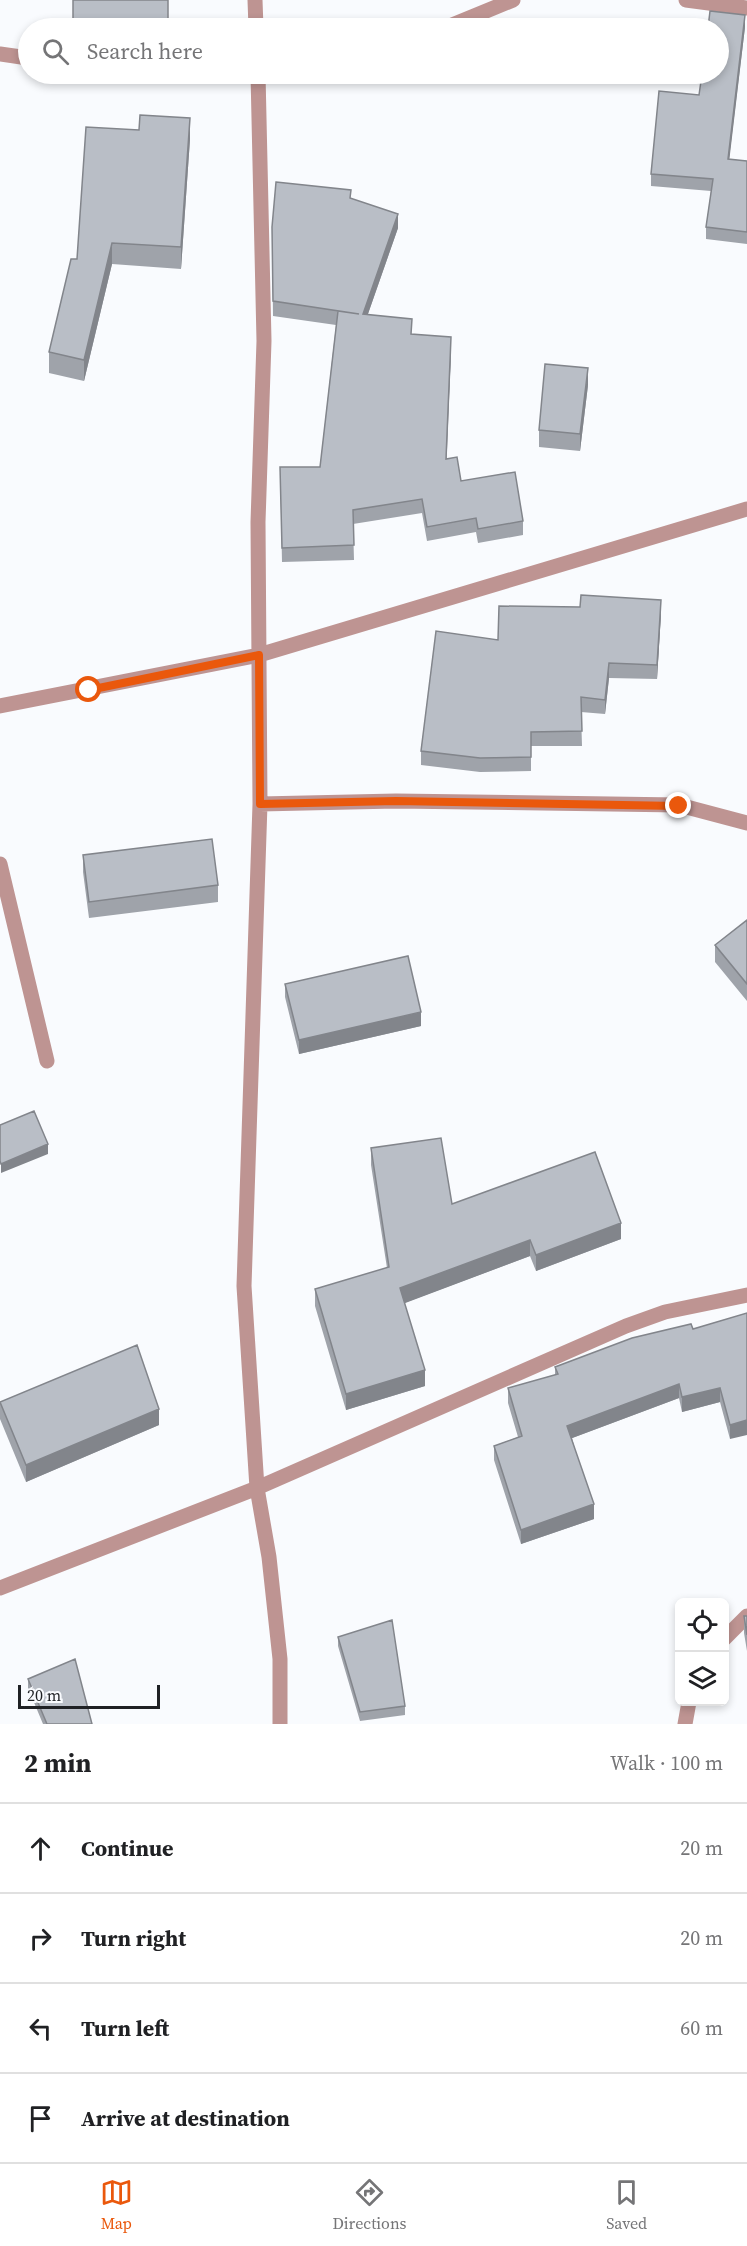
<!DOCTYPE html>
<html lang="en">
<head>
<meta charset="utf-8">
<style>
  :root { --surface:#fff; --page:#f2f2f2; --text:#202124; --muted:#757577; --line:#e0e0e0; --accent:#ea580c }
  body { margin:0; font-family:"Source Serif 4",serif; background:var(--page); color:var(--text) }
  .controls { position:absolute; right:18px; bottom:18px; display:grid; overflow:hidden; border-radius:9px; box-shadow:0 3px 9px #0003 }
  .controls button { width:54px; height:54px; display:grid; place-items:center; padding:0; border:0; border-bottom:2px solid var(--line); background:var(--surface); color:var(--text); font:30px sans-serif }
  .scale { position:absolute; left:18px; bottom:15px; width:142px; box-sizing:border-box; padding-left:6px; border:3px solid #1f2124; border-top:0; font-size:16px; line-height:21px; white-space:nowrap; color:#1f2124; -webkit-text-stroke:4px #f9fbfe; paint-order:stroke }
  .stop { position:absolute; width:18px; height:18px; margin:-14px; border:4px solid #ea580c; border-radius:50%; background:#fff }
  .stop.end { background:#ea580c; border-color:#fff; box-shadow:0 2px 6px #0008 }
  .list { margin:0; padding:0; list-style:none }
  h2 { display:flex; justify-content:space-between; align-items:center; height:78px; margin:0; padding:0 24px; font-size:26px }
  h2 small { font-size:20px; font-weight:400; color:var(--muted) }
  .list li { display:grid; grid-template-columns:39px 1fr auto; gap:18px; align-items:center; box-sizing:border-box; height:90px; padding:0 24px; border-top:2px solid var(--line) }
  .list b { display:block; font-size:22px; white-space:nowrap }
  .list em { font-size:20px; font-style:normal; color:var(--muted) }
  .icon { flex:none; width:33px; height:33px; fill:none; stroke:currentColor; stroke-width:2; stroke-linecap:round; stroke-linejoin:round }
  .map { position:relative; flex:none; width:747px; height:1724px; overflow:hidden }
  .search { position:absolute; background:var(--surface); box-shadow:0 3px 9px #0003; left:18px; right:18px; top:18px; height:66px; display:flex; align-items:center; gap:15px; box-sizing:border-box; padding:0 21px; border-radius:33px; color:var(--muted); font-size:22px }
  .sheet { height:438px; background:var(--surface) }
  nav { display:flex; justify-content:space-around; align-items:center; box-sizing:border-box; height:84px; border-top:2px solid var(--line); background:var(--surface); font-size:16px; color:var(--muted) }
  nav a { display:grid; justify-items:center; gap:3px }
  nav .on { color:var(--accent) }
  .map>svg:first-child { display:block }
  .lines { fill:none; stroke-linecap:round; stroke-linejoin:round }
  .street { stroke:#be9492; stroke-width:15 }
  .wall { fill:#9fa3aa }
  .shaded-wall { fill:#82858b }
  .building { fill:#b9bec6; stroke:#82858b; stroke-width:1.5 }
  .route { stroke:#ea580c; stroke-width:8 }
</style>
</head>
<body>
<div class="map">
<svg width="747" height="1724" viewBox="0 0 747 1724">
  <rect width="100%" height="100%" fill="#f9fbfe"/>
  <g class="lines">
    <!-- street -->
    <path class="street" d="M255 0 256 28
      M686 0 747 8
      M445 28 513 0
      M0 54 28 58
      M258 74 264 341 258 522 260 804 244 1286 257 1488 269 1557 280 1659V1724
      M0 706 259 655 747 509
      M260 804 396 801 679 805 747 823
      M0 864 47 1061
      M0 1588 257 1488 626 1326 665 1312 747 1295
      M724 1639 747 1616
      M685 1724 689 1702"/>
  </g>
  <!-- wall -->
  <path class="wall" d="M73 0H168V28H73Z
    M745 27 729 159 747 161V244L706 239V227L711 191 651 186V174L699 95Z
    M190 139 181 269 112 264 84 381 49 373V352L77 259Z
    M351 198 398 228 368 314 451 352 446 459 461 481 523 521V535L478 543 476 532 427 541 422 513 353 524 354 560 282 562 280 467H320L336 325 273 316 272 227Z
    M588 385 580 451 539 447V430Z
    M661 614 657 679 609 678 605 714 581 712 582 746H531V771L480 772 421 765V751L498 640Z
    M83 855 218 885V902L89 918 83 872Z
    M747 920V1001L715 962V945Z
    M285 984 421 1026 299 1054 285 997Z
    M371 1148 452 1204 621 1239 536 1271 530 1256 404 1303 425 1386 346 1410 315 1306V1289L387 1268 371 1165Z
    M747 1313 730 1439 720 1402 682 1412 679 1398 572 1438 594 1519 521 1544 494 1460V1446L518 1437 508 1403V1388L555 1375V1367L693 1329Z
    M0 1402 159 1425 26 1482 0 1419Z
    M744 1616H747V1651L744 1633Z
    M338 1637 405 1706V1715L360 1721 338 1646Z
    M28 1679 92 1724H43L28 1688Z"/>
  <!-- shaded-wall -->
  <path class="shaded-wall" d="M745 15V27L728 171V159Z
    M190 118V139L181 269V247Z
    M398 214V228L363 328V314Z
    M112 243V264L84 381V360Z
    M451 337V352L446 474V459Z
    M588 368V385L580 451V434Z
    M661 600V614L657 679V665Z
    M609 663V678L605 714V700Z
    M421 1012V1026L299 1054V1040Z
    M48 1144V1154L1 1173V1164Z
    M621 1223V1239L536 1271V1255Z
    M530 1240V1256L400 1305V1288Z
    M425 1370V1386L346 1410V1394Z
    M679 1384V1398L567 1440V1426Z
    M720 1388V1402L682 1412V1397Z
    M159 1409V1425L26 1482V1465Z
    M747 1420V1435L730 1439V1425Z
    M594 1504V1519L521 1544V1530Z"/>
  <!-- building -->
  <path class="building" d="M73 0H168V21L73 22Z
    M710 11 745 15 728 159 747 161V232L706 227 713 179 651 174 659 91 699 95 702 74H718V28H708Z
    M140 115 190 118 181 247 112 243 84 360 49 352 71 259H77L86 127 139 130Z
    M276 182 351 190 350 198 398 214 363 314 412 319 411 334 451 337 446 459 457 457 461 481 515 472 523 521 478 529 476 518 427 527 422 499 353 510 354 545 282 548 280 467H320L338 311 359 314 273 301 272 227Z
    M545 364 588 368 580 434 539 430Z
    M581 595 661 600 657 665 609 663 605 700 581 697 582 731 531 732V757L480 758 421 751 436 631 498 640 499 606 580 607Z
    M212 839 218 885 89 902 83 855Z
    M747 920V984L715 945Z
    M408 956 421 1012 299 1040 285 984Z
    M34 1111 48 1144 1 1164 0 1161V1125Z
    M441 1138 452 1204 595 1152 621 1223 536 1255 530 1240 400 1288 425 1370 346 1394 315 1289 389 1267 371 1148Z
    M747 1313V1420L730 1425 720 1388 682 1397 679 1384 567 1426 594 1504 521 1530 494 1446 522 1436 508 1388 558 1374 555 1367 632 1338 691 1324 693 1329Z
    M137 1345 159 1409 26 1465 0 1402Z
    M744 1616H747V1635Z
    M392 1620 405 1706 360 1712 338 1637Z
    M75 1659 92 1724H47L28 1679Z"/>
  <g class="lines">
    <!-- route -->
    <path class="route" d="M89 690 259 655 260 804 396 801 679 806"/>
  </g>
</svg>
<div class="controls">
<button><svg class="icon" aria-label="locate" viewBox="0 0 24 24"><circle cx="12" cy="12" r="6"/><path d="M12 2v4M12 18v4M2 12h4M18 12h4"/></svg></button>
<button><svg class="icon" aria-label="layers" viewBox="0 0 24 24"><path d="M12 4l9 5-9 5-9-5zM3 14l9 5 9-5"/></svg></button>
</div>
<div class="scale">20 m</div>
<div class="stop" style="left:89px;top:690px"></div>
<div class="stop end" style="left:679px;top:806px"></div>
<div class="search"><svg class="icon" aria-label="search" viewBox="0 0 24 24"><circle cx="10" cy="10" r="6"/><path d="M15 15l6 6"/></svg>Search here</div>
</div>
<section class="sheet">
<h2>2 min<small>Walk · 100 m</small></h2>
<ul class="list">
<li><svg class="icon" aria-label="ahead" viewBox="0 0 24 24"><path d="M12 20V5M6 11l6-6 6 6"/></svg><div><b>Continue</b></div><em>20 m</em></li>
<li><svg class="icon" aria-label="right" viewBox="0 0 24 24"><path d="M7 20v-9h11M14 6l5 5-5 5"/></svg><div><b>Turn right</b></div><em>20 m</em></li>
<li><svg class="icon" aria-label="left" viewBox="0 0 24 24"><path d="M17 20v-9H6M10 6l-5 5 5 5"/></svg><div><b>Turn left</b></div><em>60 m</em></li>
<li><svg class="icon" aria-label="arrive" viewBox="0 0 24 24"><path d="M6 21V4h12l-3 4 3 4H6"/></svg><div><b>Arrive at destination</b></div></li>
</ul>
</section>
<nav>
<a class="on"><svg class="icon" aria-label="map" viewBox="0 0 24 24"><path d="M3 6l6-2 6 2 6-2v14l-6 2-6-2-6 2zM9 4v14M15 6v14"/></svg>Map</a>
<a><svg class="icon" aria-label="directions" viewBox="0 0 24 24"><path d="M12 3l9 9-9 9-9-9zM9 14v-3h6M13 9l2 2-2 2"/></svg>Directions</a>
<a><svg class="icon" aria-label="saved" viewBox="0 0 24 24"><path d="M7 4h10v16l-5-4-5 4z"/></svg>Saved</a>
</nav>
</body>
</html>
